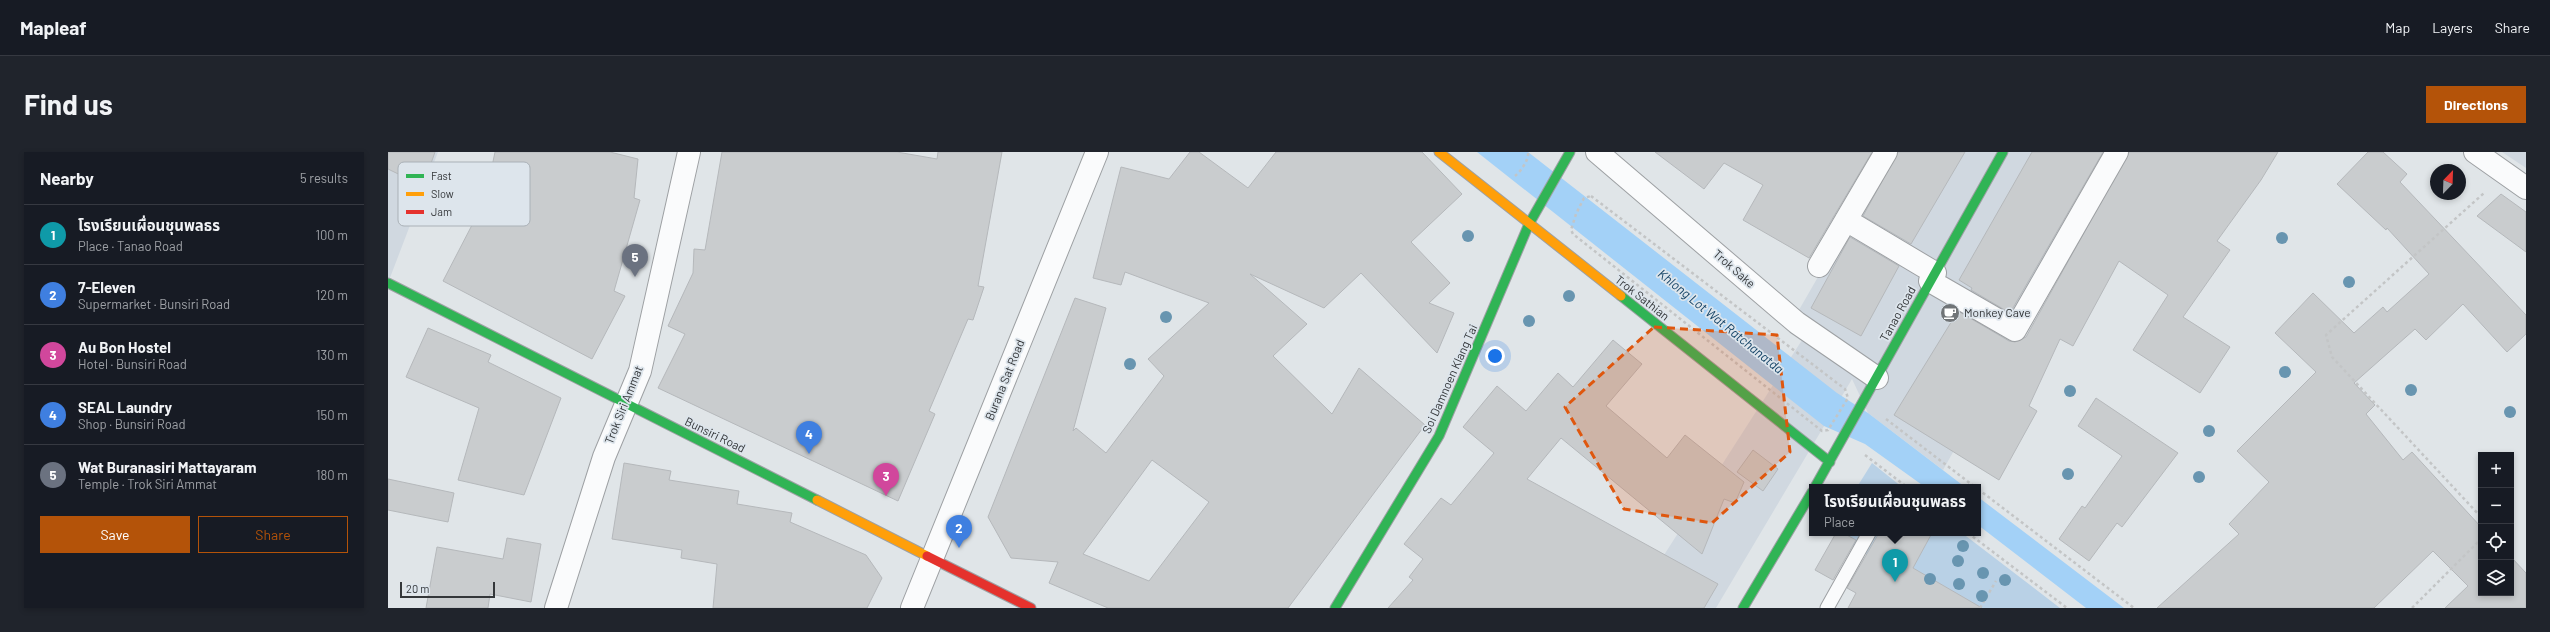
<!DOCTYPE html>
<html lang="en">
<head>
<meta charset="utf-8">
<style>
  :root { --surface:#171b24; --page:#20242c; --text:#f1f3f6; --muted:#9ea1a6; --line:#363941; --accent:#b45309 }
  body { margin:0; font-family:Barlow,"Noto Sans Thai",sans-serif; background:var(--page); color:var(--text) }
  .controls { position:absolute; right:12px; bottom:12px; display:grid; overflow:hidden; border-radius:0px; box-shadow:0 2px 6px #0003 }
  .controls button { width:36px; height:36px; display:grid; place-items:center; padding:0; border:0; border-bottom:1px solid var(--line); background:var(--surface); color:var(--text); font:20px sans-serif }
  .compass { position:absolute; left:2042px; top:12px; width:36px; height:36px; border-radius:50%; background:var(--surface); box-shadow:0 2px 6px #0003; rotate:23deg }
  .scale { position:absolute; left:12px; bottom:10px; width:95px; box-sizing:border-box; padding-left:4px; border:2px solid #34373a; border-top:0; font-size:11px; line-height:14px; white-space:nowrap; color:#34373a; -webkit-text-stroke:3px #dde5ec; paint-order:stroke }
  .you { position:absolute; left:1107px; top:204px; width:14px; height:14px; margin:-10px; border:3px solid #fff; border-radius:50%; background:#1a73e8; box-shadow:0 0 0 6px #1a73e833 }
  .badge { display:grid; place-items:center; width:26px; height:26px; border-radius:50%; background:var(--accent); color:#fff; font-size:13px; font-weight:700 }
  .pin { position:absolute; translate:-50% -33px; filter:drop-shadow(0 1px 2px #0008) }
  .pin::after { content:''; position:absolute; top:21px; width:14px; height:12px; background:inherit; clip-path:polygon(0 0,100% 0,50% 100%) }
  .popup { position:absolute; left:1421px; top:332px; width:172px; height:52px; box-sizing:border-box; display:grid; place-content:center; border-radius:0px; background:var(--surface); filter:drop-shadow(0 1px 3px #0005); font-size:13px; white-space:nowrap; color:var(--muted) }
  .popup b { font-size:15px; color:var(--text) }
  .popup::after { content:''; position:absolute; left:50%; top:100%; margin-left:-8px; border:8px solid transparent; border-top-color:var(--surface) }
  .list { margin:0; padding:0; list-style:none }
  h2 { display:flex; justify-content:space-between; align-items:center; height:52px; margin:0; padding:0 16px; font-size:17px }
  h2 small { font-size:13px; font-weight:400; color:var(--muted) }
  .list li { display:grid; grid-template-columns:26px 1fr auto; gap:12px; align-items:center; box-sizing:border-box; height:60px; padding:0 16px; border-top:1px solid var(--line) }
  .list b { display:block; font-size:15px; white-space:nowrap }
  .list p { margin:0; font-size:13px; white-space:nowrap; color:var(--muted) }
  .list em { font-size:13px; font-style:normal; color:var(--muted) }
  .actions { display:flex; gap:8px; padding:12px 16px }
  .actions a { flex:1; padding:9px 0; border:1px solid var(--accent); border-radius:0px; text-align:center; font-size:14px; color:var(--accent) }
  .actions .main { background:var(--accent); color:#fff }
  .icon { flex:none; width:22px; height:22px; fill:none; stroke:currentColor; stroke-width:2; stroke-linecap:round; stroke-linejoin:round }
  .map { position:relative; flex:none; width:2138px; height:456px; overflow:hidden; border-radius:0px }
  header { display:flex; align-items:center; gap:24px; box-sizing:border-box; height:56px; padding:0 20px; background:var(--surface); border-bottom:1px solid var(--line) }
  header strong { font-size:19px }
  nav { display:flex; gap:22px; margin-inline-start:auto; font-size:14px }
  .intro { display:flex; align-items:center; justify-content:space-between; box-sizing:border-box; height:96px; padding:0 24px }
  h1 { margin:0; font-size:28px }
  .button { padding:10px 18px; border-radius:0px; background:var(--accent); color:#fff; font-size:14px; font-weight:700 }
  main { display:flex; gap:24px; padding:0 24px }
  aside { flex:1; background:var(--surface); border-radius:0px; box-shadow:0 2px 6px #0003 }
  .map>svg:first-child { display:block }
  .built { fill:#d0d8e0 }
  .green { fill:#b9d1e6 }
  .water { fill:#a3d1f7 }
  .building { fill:#c9ccce; stroke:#b5b8bb; fill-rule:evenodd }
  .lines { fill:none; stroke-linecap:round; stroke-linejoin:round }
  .lane-casing { stroke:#9da0a3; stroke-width:15 }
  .street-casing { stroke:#9da0a3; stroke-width:24 }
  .fast-casing { stroke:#9da0a3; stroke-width:11 }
  .slow-casing { stroke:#9da0a3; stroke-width:11 }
  .jam-casing { stroke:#9da0a3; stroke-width:11 }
  .path { stroke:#c3c5c6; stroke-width:2.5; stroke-dasharray:3 3; stroke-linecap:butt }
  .lane { stroke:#fafbfc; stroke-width:13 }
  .street { stroke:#fafbfc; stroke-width:22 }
  .fast { stroke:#30b455; stroke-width:9 }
  .slow { stroke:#ff9f0a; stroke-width:9 }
  .jam { stroke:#e5322d; stroke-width:9 }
  .tree { fill:#6895b0 }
  .marked { fill:#df570e; fill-opacity:0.2; stroke:#df570e; stroke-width:3; stroke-dasharray:8 5; stroke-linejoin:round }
  .labels { text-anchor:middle; stroke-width:3.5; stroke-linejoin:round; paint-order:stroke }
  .street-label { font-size:12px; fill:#34373a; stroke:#dde5ec }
  .poi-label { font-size:12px; fill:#34373a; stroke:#dde5ec; text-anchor:start }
  .water-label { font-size:13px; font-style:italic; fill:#134265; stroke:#dde5ec }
  .key { fill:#dde5ec; stroke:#aab1b7; stroke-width:1 }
  .key-label { font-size:11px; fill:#34373a }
</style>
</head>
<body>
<header>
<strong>Mapleaf</strong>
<nav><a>Map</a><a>Layers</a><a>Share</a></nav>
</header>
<div class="intro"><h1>Find us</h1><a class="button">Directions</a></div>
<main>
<aside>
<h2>Nearby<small>5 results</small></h2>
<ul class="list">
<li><span class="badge" style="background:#0f9aa8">1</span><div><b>โรงเรียนเผื่อนชุนพลธร</b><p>Place · Tanao Road</p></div><em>100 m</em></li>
<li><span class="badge" style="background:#3f7fe0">2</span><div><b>7-Eleven</b><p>Supermarket · Bunsiri Road</p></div><em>120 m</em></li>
<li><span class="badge" style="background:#d1479c">3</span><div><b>Au Bon Hostel</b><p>Hotel · Bunsiri Road</p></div><em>130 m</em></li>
<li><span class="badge" style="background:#3f7fe0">4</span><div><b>SEAL Laundry</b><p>Shop · Bunsiri Road</p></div><em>150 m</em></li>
<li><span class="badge" style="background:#6b7280">5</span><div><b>Wat Buranasiri Mattayaram</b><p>Temple · Trok Siri Ammat</p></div><em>180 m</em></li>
</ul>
<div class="actions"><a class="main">Save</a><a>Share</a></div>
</aside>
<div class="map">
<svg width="2138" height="456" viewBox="0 0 2138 456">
  <rect width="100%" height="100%" fill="#e0e5e8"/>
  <!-- built -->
  <path class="built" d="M0 0H50L0 131Z
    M1502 0H1734L1555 318 1480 261 1464 227 1328 456H1242L1414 188 1400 177Z
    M2114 0H2138V16Z"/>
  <!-- green -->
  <path class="green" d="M1484 311 1514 335H1469Z
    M1443 381H1574L1672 456H1570Z"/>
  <!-- water -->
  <path class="water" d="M1089 0H1140L1449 241 1480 261 1577 335H1537L1477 292 1436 274Z
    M1590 345 1736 456H1698L1590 373Z"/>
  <!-- building -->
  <path class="building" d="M0 0H47L35 34 0 17Z
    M107 0H222L250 7 246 46 252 48 226 139 237 144 204 207 55 129 97 48Z
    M334 0H509L549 7 550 0H614L590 134 596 135 585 168 580 167 541 259 547 262 510 349 270 236 297 182 280 174 305 121 306 97 317 98Z
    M802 0H811L860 36 888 0H1034L1074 42 1023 90 1062 131 1041 151 1066 161 1049 201 973 121 936 156 862 122 919 172 885 204 944 262 971 216 1037 273 900 456H720L661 431 670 410 623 406 600 365 687 146 718 156 685 279 688 276 718 301 776 224 760 207 821 151 737 120 733 133 705 126 733 15 781 27ZM764 308 821 350 761 429 695 402Z
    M1267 0H1484L1421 106 1355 68 1375 33 1336 11 1316 37Z
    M1510 0H1577L1523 92 1475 64Z
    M1644 0H1715L1622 161 1583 138 1584 136 1571 128Z
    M1741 0H1890L1873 28 1829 89 1842 98 1795 165 1842 195 1812 241 1745 198 1780 143 1731 109 1685 194 1672 187 1641 254 1649 259 1611 328 1506 263 1570 159 1621 189 1627 190 1638 185Z
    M1980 0H1995L2019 22 2012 30 2138 163V182L2119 200 2075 152 2038 188 2027 177 1966 231 1987 253 1978 262 2015 308 2024 300 2093 375V441H2123V405L2138 421V456H2057L2080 434 2045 399 1986 456H1769L1851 382 1841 372 1881 330 1849 299 1928 220 1887 181 1925 141 1966 181 1995 155 1999 160 2041 122 1999 76 1998 78 1949 32Z
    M2113 42 2138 60V100L2089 64Z
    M1462 85 1511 114 1473 184 1423 156Z
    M40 176 103 203 100 210 173 246 136 343 70 328 91 256 18 225Z
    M1225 188 1254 212 1218 254 1279 306 1297 283 1356 330 1347 351 1336 347 1314 402 1173 286 1139 327 1330 432 1316 456H1000L1025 428 1021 425 1035 407 1016 392 1053 346 1063 353 1106 301 1075 275 1109 234 1138 259 1170 221 1185 235Z
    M1708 246 1790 301 1734 375 1729 371 1701 409 1671 387 1694 354 1697 356 1734 304 1690 274Z
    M1365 298 1390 317 1375 339 1349 320Z
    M236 311 283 319 281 328 351 339 349 352 404 361 402 370 478 403 494 426 479 456H325L329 412 293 406 294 398 224 387Z
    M0 327 66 341 60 370 0 358Z
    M1448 381H1455L1468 388 1445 428 1427 418Z
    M1491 381H1544L1525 416 1594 456H1460L1468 441 1459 436Z
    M119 386 153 392 143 450 102 442 100 456H38L49 395 115 407Z"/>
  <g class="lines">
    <defs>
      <path id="lane" d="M1439 456 1481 381"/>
      <path id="street" d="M1209 0 1409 171 1489 226
        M2087 0 2138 36
        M1458 68 1547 121
        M1431 114 1498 0
        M1542 129 1627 178 1729 0
        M168 456 216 305 252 219 301 0
        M524 456 709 0"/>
      <path id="fast" d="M0 131 429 348
        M1233 144 1442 310
        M1427 335 1615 0
        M947 456 1051 284 1141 72 1182 0
        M1355 456 1424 340"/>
      <path id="slow" d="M1051 0 1233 144
        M429 348 539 404"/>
      <path id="jam" d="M539 404 643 456"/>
    </defs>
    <!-- lane casing -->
    <use href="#lane" class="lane-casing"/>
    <!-- street casing -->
    <use href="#street" class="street-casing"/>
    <!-- fast casing -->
    <use href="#fast" class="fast-casing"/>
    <!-- slow casing -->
    <use href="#slow" class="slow-casing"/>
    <!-- jam casing -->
    <use href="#jam" class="jam-casing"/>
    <!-- path -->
    <path class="path" d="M1127 24C1133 19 1141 8 1140 0
      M1203 44 1457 237 1460 246 1440 278 1434 279 1185 82 1183 78 1188 62 1196 46Z
      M1498 267 1587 335
      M1477 303 1519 335
      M1590 337 1746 456
      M2093 365 1944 205 1938 183 2096 41
      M1580 381 1679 456
      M1592 456 1608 429
      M2024 456 2093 387"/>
    <!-- lane -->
    <use href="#lane" class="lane"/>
    <!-- street -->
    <use href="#street" class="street"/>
    <!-- fast -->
    <use href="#fast" class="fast"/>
    <!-- slow -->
    <use href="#slow" class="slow"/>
    <!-- jam -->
    <use href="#jam" class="jam"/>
  </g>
  <!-- trees -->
  <g class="tree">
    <circle cx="1080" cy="84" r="6"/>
    <circle cx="1894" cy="86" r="6"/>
    <circle cx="1961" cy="130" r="6"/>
    <circle cx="1181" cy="144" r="6"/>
    <circle cx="778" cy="165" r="6"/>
    <circle cx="1141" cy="169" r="6"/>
    <circle cx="742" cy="212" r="6"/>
    <circle cx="1897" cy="220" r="6"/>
    <circle cx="2023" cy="238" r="6"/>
    <circle cx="1682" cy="239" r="6"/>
    <circle cx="2122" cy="260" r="6"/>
    <circle cx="1821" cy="279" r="6"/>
    <circle cx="1680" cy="322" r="6"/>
    <circle cx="1811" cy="325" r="6"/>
    <circle cx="1575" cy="394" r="6"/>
    <circle cx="1570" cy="409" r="6"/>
    <circle cx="1595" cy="421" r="6"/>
    <circle cx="1542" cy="427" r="6"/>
    <circle cx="1617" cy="428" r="6"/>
    <circle cx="1571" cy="432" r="6"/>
    <circle cx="1594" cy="444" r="6"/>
  </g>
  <!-- marked area -->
  <path class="marked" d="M1266 175 1389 183 1402 300 1324 371 1236 357 1177 255Z"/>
  <!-- icons -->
  <defs>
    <symbol id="cafe-disc" viewBox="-11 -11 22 22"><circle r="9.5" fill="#707477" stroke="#dde5ec"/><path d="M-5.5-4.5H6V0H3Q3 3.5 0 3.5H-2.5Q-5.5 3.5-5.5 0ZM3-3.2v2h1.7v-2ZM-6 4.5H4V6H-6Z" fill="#fff"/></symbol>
  </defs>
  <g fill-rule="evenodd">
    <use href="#cafe-disc" x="1551" y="150" width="22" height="22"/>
  </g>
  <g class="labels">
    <!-- street labels -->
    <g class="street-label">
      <text transform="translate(1346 117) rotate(41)" y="4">Trok Sake</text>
      <text transform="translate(1254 146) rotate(38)" y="4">Trok Sathian</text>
      <text transform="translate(1510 162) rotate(-61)" y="4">Tanao Road</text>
      <text transform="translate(1062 227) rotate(-66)" y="4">Soi Damnoen Klang Tai</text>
      <text transform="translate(617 228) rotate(-68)" y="4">Burana Sat Road</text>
      <text transform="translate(236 253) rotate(-68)" y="4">Trok Siri Ammat</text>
      <text transform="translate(327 283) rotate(26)" y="4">Bunsiri Road</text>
    </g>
    <!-- poi labels -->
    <g class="poi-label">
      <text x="1576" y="165">Monkey Cave</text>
    </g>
    <!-- water labels -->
    <g class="water-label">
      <text transform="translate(1333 169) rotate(39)" y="5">Khlong Lot Wat Ratchanatda</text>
    </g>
  </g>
  <!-- legend -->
  <rect x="10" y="10" width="132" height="64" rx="6" class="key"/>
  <rect x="18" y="22" width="18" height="4" fill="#30b455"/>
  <rect x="18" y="40" width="18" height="4" fill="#ff9f0a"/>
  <rect x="18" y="58" width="18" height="4" fill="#e5322d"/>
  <g class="key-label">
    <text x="43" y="28">Fast</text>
    <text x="43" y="46">Slow</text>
    <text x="43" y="64">Jam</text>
  </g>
</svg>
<div class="controls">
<button>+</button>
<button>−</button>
<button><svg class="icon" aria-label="locate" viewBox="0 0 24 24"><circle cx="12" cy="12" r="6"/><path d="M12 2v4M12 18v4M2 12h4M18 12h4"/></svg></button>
<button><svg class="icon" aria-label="layers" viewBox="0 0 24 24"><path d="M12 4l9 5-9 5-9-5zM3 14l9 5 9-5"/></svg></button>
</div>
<svg class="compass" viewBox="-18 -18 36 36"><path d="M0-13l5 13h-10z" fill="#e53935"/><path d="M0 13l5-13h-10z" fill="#9ea1a6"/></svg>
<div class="scale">20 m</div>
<div class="you"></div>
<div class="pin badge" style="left:1507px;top:430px;background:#0f9aa8">1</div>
<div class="popup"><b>โรงเรียนเผื่อนชุนพลธร</b>Place</div>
<div class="pin badge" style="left:571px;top:396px;background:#3f7fe0">2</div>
<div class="pin badge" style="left:498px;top:344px;background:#d1479c">3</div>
<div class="pin badge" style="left:421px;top:302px;background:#3f7fe0">4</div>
<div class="pin badge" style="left:247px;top:125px;background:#6b7280">5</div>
</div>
</main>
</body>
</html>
